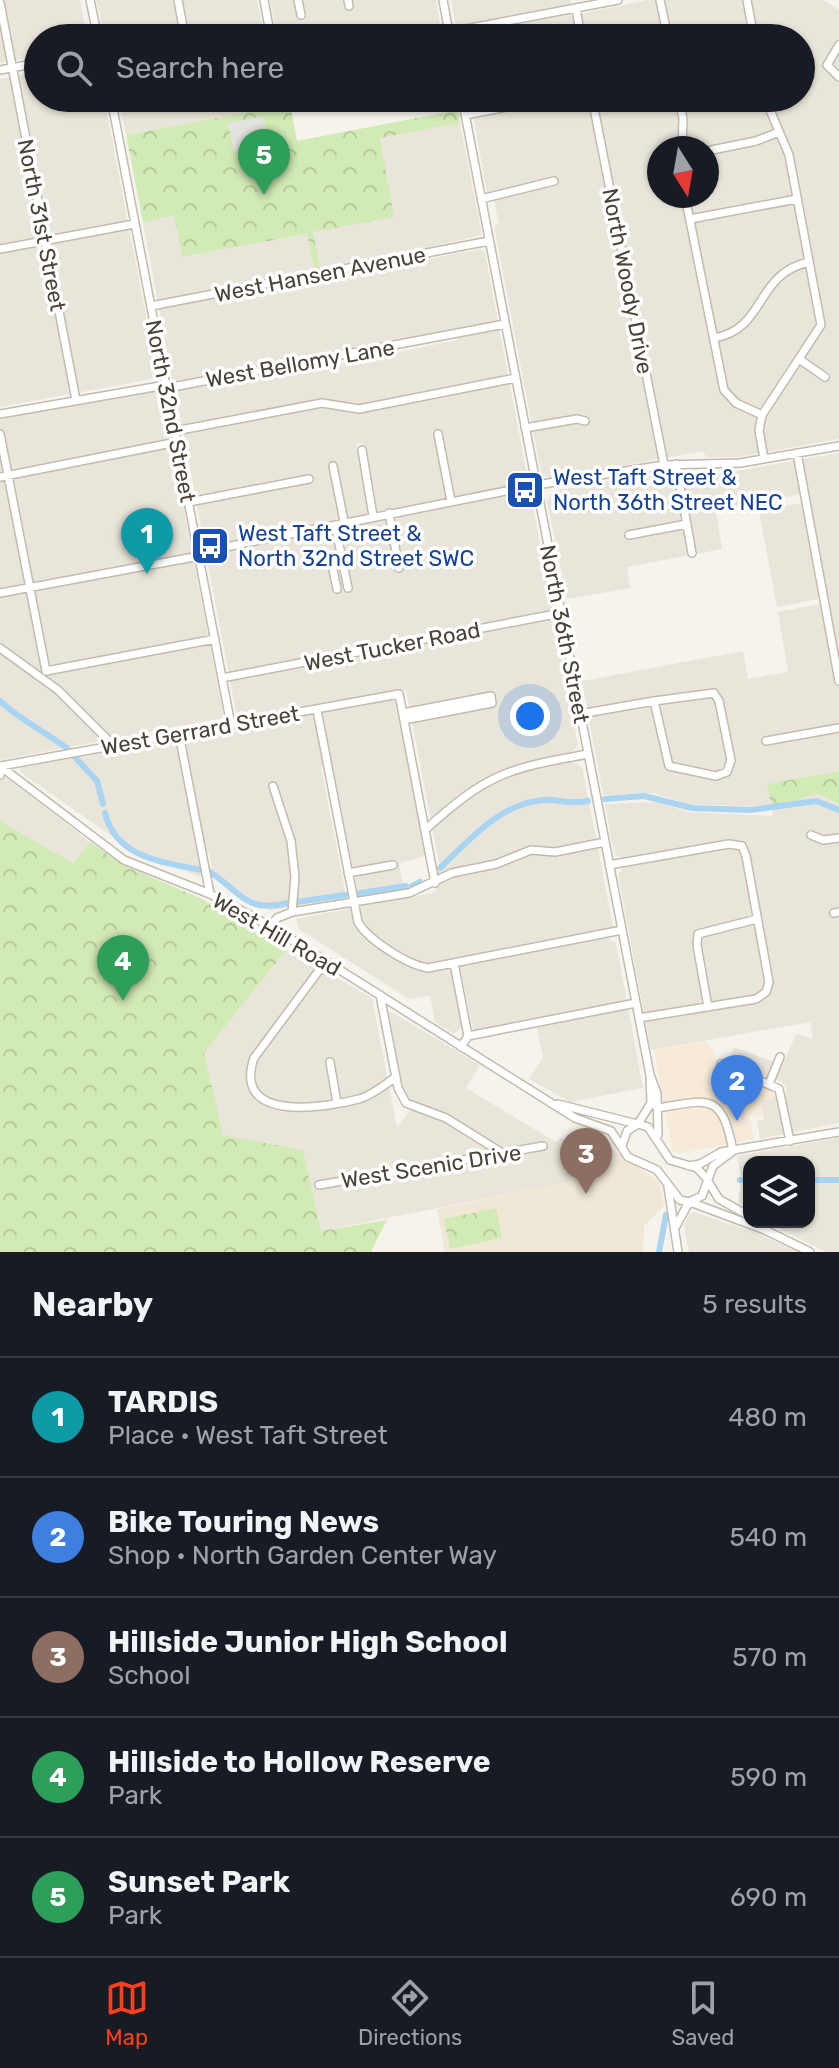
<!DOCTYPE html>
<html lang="en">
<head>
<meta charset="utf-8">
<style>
  :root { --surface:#171b24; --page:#242831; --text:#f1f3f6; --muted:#9ea1a6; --line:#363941; --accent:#fc3f1d }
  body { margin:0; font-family:Rubik,sans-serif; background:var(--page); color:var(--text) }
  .controls { position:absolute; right:24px; bottom:24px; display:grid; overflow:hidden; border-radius:16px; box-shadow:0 2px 6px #0004 }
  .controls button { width:72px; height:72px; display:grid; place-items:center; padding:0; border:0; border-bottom:2px solid var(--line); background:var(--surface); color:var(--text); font:40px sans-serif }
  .compass { position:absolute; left:647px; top:136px; width:72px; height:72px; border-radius:50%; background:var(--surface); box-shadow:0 2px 6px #0004; rotate:169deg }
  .you { position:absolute; left:530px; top:716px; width:28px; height:28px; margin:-20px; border:6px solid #fff; border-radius:50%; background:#1a73e8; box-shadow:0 0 0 12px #1a73e833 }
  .badge { display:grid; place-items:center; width:52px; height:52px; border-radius:50%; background:var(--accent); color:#fff; font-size:26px; font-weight:700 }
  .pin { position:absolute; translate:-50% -66px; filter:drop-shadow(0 2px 4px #0008) }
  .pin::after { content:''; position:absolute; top:42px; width:28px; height:24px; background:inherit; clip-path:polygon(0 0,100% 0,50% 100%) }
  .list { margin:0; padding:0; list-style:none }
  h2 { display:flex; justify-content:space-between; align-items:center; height:104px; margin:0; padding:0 32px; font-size:34px }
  h2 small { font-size:26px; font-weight:400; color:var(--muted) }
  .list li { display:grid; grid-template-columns:52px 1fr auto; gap:24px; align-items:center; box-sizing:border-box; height:120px; padding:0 32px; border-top:2px solid var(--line) }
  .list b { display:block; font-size:30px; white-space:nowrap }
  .list p { margin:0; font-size:26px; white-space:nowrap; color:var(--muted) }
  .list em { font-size:26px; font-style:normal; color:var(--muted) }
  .icon { flex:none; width:44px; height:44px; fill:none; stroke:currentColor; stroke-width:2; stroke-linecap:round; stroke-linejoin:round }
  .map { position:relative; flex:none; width:839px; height:1252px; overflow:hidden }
  .search { position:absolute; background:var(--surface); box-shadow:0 2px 6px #0004; left:24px; right:24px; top:24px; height:88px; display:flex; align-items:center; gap:20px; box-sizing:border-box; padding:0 28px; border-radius:44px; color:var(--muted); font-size:30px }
  .sheet { height:704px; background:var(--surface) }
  nav { display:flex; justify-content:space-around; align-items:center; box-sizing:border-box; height:112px; border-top:2px solid var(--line); background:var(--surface); font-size:22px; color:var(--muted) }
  nav a { display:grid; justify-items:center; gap:4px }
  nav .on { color:var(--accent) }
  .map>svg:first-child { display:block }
  .residential { fill:#eae5da; fill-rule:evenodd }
  .commercial { fill:#f7ead8 }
  .education { fill:#efe8d6 }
  .park { fill:url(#park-crowns) }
  .parking { fill:#e5e3e0 }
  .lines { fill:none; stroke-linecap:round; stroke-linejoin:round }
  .canal { stroke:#a9d4f2; stroke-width:6 }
  .minor-casing { stroke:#c2bbae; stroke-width:10 }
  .minor { stroke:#fff; stroke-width:7 }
  .labels { text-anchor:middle; stroke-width:7; stroke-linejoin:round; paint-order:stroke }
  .street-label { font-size:22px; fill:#4b4439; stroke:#fff }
  .transit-label { font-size:22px; fill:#164399; stroke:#fff; text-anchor:start }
</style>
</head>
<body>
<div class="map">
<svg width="839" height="1252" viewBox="0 0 839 1252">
  <defs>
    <pattern id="park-crowns" width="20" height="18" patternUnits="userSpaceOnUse" patternTransform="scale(2)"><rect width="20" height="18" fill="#d2eab5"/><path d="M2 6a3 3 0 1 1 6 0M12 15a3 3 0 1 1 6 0" fill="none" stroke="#b6ca9c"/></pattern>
  </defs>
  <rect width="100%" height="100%" fill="#f6f3ec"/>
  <!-- residential -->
  <path class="residential" d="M0 0H80L87 38H38V56L0 63Z
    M96 0H257L265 38H106Z
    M270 0H436L441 30 432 38H277Z
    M451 0H570L571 16 647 0H823L839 10V439L739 457H706L703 451 551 479 541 473 494 226 499 224 494 200 488 199 470 98H801V38H458ZM659 148H707V196H659Z
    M38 72V98H104L158 378 0 407V79Z
    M118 98H276L278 107 126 135Z
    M460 123 482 235 425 248 428 259 480 249 485 253 527 476 517 485 377 511 363 443 356 444 371 523 525 492 531 496 578 745 573 751 575 763 582 766 613 927 493 950 494 960 608 938 616 943 643 1088 570 1102 529 1079 543 1057 535 1019 473 1030 458 957 449 959 462 1027 454 1034 435 1022 430 996 409 999 299 929 296 919 436 892 433 876 440 869 406 690 358 699 360 706 395 699 426 856 399 863 403 884 358 893 332 764 321 767 346 896 268 911 266 904 231 892 213 874 209 852 198 854 201 877 133 851 20 772V768L239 728 175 389 313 363 336 365 457 340 456 331 173 384 143 222 174 216 183 257 308 234 315 269H319L313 232 380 138ZM398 253 401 266 326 279 324 268Z
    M161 389 224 718 0 760V418Z
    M839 453V771L767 784 771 807 688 804 653 793 603 795 582 681 743 651 748 679 788 672 778 612 831 602 829 597 777 607 759 511 802 503 801 494 716 511 722 549 627 567 630 588 567 599 547 501 553 491 668 470 709 476Z
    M0 772 90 842 73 863 0 821Z
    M816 793 839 804V1123L760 1139 757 1121 764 1120 760 1101 787 1095 786 1088 782 1082 728 1061 734 1047 783 1065 796 1034 813 1039 810 1022 651 1050 618 875 623 868 654 862 652 852 621 858 614 853 605 804 654 802 690 812 773 816 772 810Z
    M287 949 372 998 397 1127 415 1104 403 1090 388 1010 480 1065 466 1088 556 1142 560 1138 582 1149 570 1182 321 1231 303 1150 223 1136 204 1053Z
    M839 1138V1252H826L766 1222H809V1162H749V1210L738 1202 742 1181 737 1156Z
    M694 1212 754 1232 798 1252H689L684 1227 689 1213Z"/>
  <!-- commercial -->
  <path class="commercial" d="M706 1041 714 1052 717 1069 775 1091 778 1097 760 1101 763 1116 749 1115 754 1139 678 1154 672 1150 654 1050Z"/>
  <!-- education -->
  <path class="education" d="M605 1144 659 1182 664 1206 644 1226 643 1252H445L437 1209 570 1182Z"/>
  <!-- park -->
  <path class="park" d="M290 104 297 141 458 110 460 123 380 138 394 217 313 232 320 269 315 270 307 234 182 257 174 216 143 222 126 135Z
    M839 771V804L816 793 772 810 767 784Z
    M0 821 73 863 90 842 125 866 200 898 287 949 204 1053 223 1135 303 1150 321 1231 387 1220 371 1252H0Z
    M496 1208 502 1238 450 1249 444 1219Z"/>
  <!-- parking -->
  <path class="parking" d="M263 116 269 145 234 152 228 123Z"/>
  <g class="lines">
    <!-- canal -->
    <path class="canal" d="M0 701C22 722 47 732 69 750
      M73 755 97 781 103 804
      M605 799 644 796 692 808 751 810 816 801 839 810
      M105 813C116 858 162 862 201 870
      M440 868C470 840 500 803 544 800 561 799 568 805 588 801
      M210 872C242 893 245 913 288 903
      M412 886 420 882
      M360 893 406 886
      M297 902 345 895
      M740 1180H749
      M809 1180H839
      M659 1252 666 1215"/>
    <defs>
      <path id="minor" d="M90 0 98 38
        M178 0 185 38
        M264 0 271 38
        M298 0 301 15
        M348 0 349 6
        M443 0 450 38
        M660 0 668 38
        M747 0 754 38
        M0 3 76 400
        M576 8 581 38
        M452 38 460 30 618 0
        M839 45 827 65 839 77
        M0 70 38 63
        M111 98 231 725
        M282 98 283 104
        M462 98 650 1075 651 1103 638 1124
        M592 98 664 465
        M679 98 683 119 682 148
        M112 106 149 98
        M465 115 555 98
        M707 151 756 141 779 132
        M685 196 724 390 736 403 762 415
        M481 199 554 181
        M690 219 797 199
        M0 249 134 224
        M151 306 489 241
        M714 338C767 329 754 274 809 262
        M799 359 825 377
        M0 414 160 386 167 388 505 324
        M525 428 577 419 585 421
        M175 431 322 403 359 409 516 378
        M0 434 46 671
        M438 434 451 501
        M362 450 373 516
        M797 453 839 681
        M764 459 759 430 762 415 821 325 789 155 765 98
        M676 464 692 553
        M333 466 344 521
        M0 477 177 442
        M189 502 309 479
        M389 513 399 568
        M335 525 348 588
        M629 535 687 524
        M331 560 337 589
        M0 593 199 556 206 551 536 485 664 465 740 463 839 446
        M0 648 58 690 114 746
        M46 671 215 639
        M222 678 561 613
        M317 710 358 922C368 940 408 965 428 968L622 930
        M403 713 491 696 492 703 404 720
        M580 714 654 701 669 766 716 776 727 772 731 760 719 701 714 693 654 701
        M179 734 210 894
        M766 741 839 728
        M0 766 124 860 210 894 270 926 575 1118 611 1131 628 1157 657 1170 680 1200 689 1202 702 1196 713 1166 733 1151
        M0 775 1 766 399 694 435 883
        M273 786 291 841 295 877 292 912
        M425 830C488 773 506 769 588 754
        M811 835 823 840 839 838
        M609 865 729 844 742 846 746 856 769 982 766 992 756 999 639 1018
        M348 873 393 865
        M834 913 839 912
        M270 926 277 918 292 912 409 893 452 873 496 864 531 850 555 852 605 842
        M326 961 254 1058C232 1123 324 1108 359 1099 373 1095 384 1085 396 1077
        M454 963 468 1036 461 1047
        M380 995 398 1088 406 1103 446 1118 499 1151
        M708 1007 697 945 698 934 757 919
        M468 1036 636 1003
        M330 1062 337 1103
        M721 1064 779 1089 790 1141
        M650 1075 657 1093 658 1135
        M769 1084 780 1057
        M651 1103 658 1108C710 1099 722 1093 733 1151
        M558 1104 637 1124
        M622 1146 627 1131 638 1124 648 1127 670 1160 697 1168 708 1180
        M689 1166 700 1164 721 1152 839 1132
        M709 1183 719 1199 749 1216
        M319 1185 543 1146
        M668 1187 678 1252
        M690 1202 765 1230 810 1252
        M676 1226 689 1202"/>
    </defs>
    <!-- minor casing -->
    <use href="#minor" class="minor-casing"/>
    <!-- minor -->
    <use href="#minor" class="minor"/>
  </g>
  <!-- icons -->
  <defs>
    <symbol id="bus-square" viewBox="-11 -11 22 22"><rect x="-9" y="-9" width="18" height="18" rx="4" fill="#1a4fb4" stroke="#fff"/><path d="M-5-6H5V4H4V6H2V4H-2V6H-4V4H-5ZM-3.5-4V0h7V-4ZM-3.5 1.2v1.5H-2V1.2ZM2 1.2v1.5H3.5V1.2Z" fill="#fff"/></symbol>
  </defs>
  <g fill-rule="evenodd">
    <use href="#bus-square" x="503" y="468" width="44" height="44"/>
    <use href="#bus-square" x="188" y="524" width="44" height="44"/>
  </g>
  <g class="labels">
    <!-- street labels -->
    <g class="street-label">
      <text transform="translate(42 225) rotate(79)" y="8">North 31st Street</text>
      <text transform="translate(320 274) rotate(-11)" y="8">West Hansen Avenue</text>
      <text transform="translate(628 281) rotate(79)" y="8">North Woody Drive</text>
      <text transform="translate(300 363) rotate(-10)" y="8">West Bellomy Lane</text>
      <text transform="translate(171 411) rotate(79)" y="8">North 32nd Street</text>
      <text transform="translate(565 634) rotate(79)" y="8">North 36th Street</text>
      <text transform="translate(392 646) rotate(-11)" y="8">West Tucker Road</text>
      <text transform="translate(200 730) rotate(-10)" y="8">West Gerrard Street</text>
      <text transform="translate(277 934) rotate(30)" y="8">West Hill Road</text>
      <text transform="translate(431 1166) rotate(-9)" y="8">West Scenic Drive</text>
    </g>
    <!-- transit labels -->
    <g class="transit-label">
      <text x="553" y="485">West Taft Street &amp;<tspan x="553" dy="25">North 36th Street NEC</tspan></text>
      <text x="238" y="541">West Taft Street &amp;<tspan x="238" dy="25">North 32nd Street SWC</tspan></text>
    </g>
  </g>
</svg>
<div class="controls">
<button><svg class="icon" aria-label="layers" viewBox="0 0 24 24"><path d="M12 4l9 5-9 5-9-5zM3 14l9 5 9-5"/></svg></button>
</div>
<svg class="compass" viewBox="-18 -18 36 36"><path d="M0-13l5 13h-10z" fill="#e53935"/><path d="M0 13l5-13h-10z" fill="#9ea1a6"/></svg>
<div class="you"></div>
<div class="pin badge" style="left:147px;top:574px;background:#0f9aa8">1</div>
<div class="pin badge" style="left:737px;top:1121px;background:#3f7fe0">2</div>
<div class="pin badge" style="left:586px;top:1194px;background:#8d6e63">3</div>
<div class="pin badge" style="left:123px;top:1001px;background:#2e9e5b">4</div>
<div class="pin badge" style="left:264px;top:195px;background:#2e9e5b">5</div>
<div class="search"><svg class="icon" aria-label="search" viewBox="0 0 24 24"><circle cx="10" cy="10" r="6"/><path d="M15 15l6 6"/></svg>Search here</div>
</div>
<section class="sheet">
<h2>Nearby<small>5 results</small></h2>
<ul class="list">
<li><span class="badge" style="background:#0f9aa8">1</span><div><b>TARDIS</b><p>Place · West Taft Street</p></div><em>480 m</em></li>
<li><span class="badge" style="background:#3f7fe0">2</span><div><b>Bike Touring News</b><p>Shop · North Garden Center Way</p></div><em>540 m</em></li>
<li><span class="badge" style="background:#8d6e63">3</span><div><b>Hillside Junior High School</b><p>School</p></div><em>570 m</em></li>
<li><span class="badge" style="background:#2e9e5b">4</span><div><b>Hillside to Hollow Reserve</b><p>Park</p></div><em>590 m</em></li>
<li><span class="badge" style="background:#2e9e5b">5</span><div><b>Sunset Park</b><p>Park</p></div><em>690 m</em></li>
</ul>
</section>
<nav>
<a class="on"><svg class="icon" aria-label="map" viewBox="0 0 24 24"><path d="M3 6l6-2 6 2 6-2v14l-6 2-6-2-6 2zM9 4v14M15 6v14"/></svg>Map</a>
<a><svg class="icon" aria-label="directions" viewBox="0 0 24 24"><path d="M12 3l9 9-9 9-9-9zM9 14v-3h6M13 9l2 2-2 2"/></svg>Directions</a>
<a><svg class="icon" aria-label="saved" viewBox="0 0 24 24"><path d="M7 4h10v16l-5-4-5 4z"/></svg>Saved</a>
</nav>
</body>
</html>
